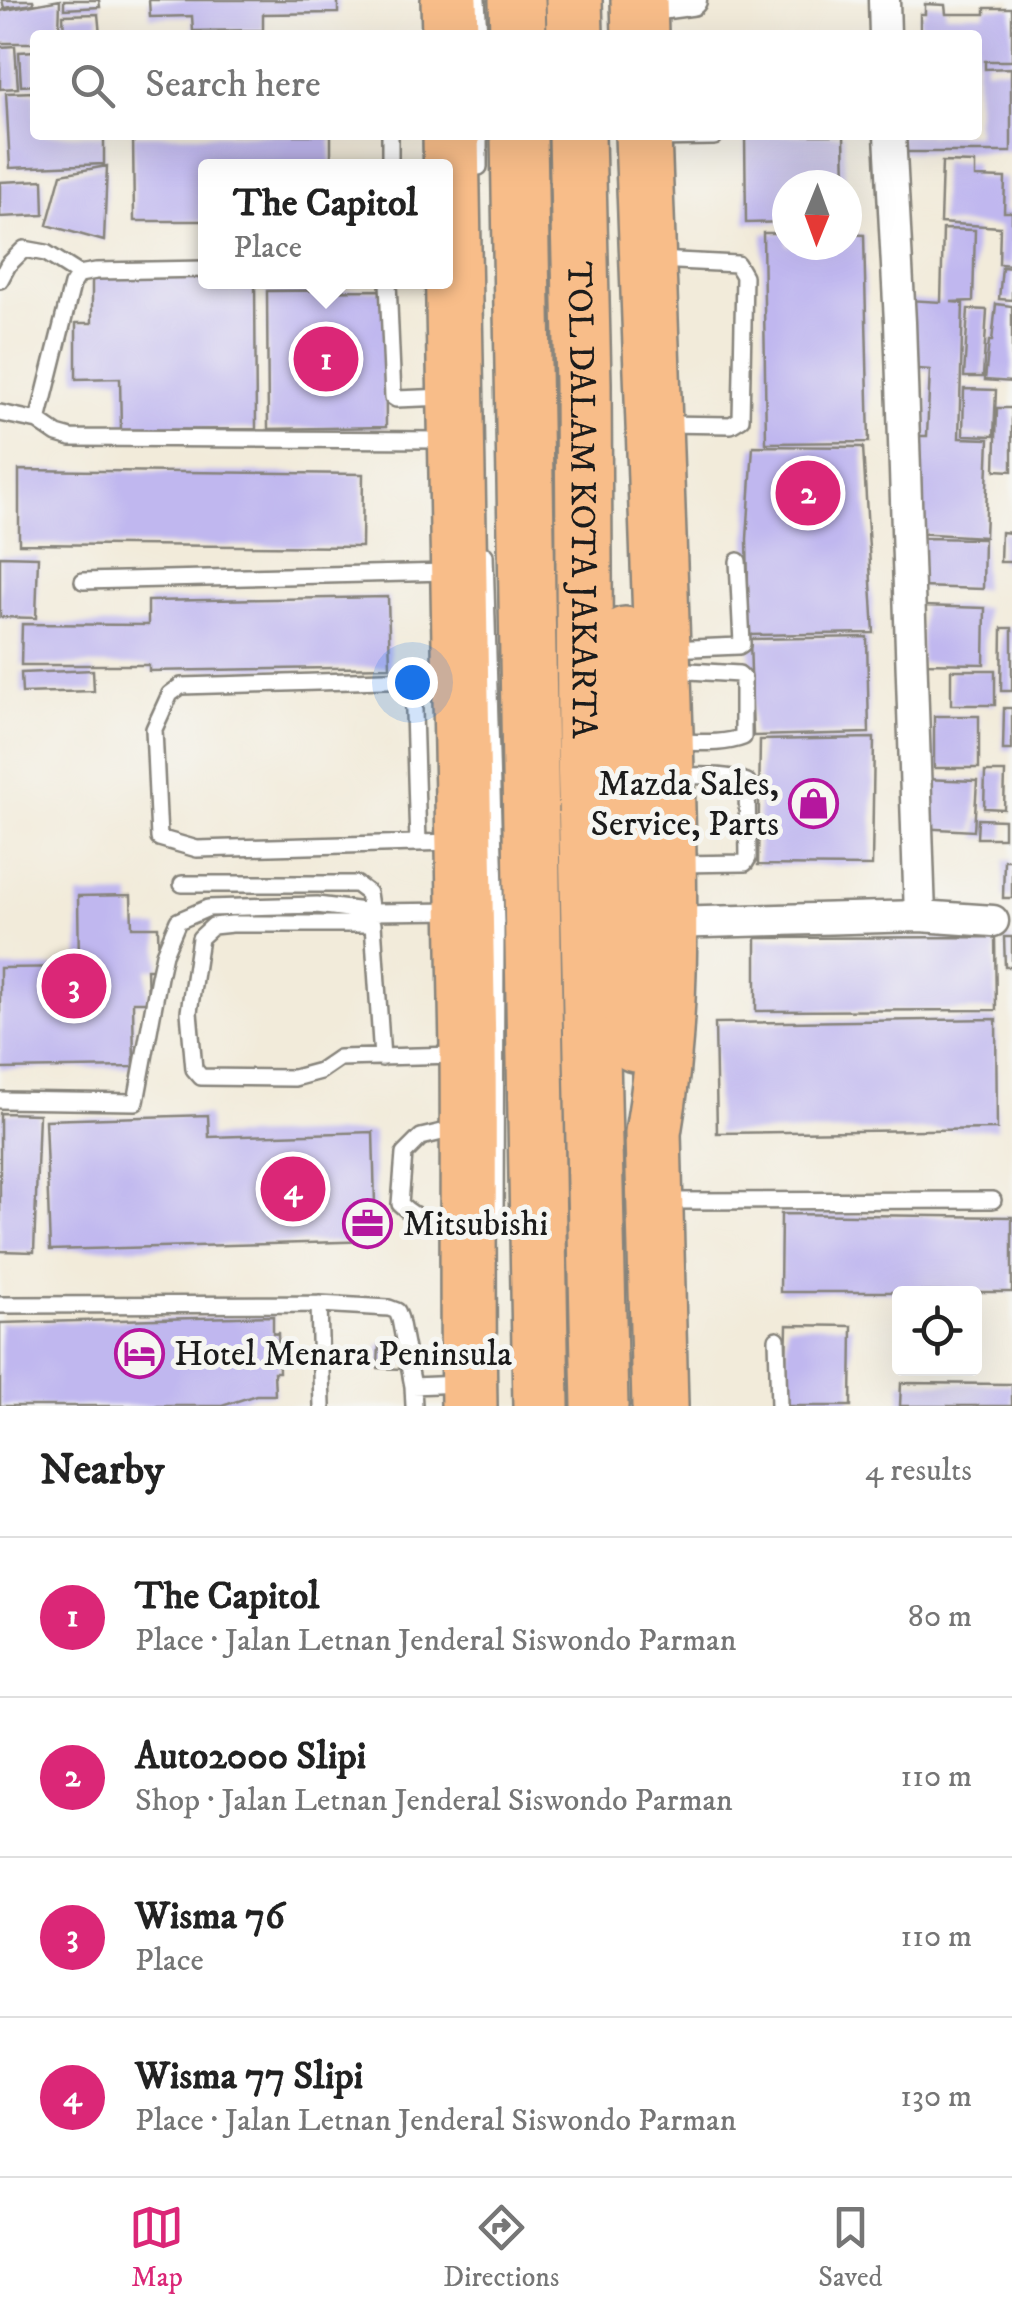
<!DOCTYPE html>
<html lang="en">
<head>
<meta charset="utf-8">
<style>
  :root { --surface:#fff; --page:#f6f6f6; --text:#222; --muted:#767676; --line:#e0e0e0; --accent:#db2777 }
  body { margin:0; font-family:"IM FELL DW Pica",serif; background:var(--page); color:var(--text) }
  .controls { position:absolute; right:30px; bottom:30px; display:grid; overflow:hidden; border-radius:10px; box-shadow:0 10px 40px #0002 }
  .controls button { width:90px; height:90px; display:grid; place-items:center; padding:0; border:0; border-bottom:2px solid var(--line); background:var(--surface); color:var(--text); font:50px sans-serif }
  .compass { position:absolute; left:772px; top:170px; width:90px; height:90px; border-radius:50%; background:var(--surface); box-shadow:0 10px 40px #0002; rotate:181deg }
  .you { position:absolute; left:412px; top:682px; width:35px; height:35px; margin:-25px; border:8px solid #fff; border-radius:50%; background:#1a73e8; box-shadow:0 0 0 15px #1a73e833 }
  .badge { display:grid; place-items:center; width:65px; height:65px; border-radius:50%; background:var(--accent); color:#fff; font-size:32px; font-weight:700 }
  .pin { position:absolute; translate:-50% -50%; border:5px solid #fff; box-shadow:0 2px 10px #0006 }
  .popup { position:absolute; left:198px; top:159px; width:255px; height:130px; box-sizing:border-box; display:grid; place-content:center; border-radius:10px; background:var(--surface); filter:drop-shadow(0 2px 8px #0005); font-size:32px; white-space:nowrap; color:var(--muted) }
  .popup b { font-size:38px; color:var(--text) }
  .popup::after { content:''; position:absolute; left:50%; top:100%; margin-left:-20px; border:20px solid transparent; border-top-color:var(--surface) }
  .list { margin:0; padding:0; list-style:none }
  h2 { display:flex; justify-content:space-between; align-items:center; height:130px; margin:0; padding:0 40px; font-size:42px }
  h2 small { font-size:32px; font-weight:400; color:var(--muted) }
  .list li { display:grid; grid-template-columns:65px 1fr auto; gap:30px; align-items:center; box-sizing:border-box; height:160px; padding:0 40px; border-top:2px solid var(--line) }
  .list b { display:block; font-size:38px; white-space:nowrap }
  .list p { margin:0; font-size:32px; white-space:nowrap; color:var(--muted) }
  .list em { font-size:32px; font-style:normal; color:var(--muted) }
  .icon { flex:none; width:55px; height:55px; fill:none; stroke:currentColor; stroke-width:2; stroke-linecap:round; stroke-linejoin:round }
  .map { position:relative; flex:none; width:1012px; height:1406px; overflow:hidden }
  .search { position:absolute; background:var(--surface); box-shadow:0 10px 40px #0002; left:30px; right:30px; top:30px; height:110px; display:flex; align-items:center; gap:25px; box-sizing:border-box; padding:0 35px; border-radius:10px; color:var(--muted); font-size:38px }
  .sheet { height:770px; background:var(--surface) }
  nav { display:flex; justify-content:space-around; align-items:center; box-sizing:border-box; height:140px; border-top:2px solid var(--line); background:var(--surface); font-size:28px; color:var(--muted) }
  nav a { display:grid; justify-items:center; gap:5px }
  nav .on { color:var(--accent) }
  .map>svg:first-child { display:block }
  .building { fill:#c0b7ef }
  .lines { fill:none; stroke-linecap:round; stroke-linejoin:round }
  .lane-casing { stroke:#87847b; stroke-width:20 }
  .street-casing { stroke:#87847b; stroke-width:35 }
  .highway-casing { stroke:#87847b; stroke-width:60 }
  .lane { stroke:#fff; stroke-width:15 }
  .street { stroke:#fff; stroke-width:30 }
  .highway { stroke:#f8bd89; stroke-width:55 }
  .labels { text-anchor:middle; stroke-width:10; stroke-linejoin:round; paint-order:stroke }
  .street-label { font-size:35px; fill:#1c1c1c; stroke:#f6f6f2 }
  .poi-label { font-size:35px; fill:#1c1c1c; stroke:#f6f6f2; text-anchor:start }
</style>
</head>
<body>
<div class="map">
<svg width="1012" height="1406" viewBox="0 0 1012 1406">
  <rect width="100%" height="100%" fill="#f6f6f2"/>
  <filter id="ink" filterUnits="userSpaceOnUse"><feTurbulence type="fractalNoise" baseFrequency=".01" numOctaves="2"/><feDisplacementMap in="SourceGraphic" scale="20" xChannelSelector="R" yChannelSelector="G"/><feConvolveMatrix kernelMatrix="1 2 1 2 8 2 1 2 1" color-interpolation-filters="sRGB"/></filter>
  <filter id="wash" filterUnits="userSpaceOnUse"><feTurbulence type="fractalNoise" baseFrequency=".0048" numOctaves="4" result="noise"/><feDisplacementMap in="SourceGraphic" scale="40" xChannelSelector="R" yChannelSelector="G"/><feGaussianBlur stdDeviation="2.25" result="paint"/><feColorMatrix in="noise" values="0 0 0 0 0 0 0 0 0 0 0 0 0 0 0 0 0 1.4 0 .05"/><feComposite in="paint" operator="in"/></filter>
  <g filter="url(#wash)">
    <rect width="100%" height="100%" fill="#f2ebda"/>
    <g id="blocks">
      <!-- building -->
      <path class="building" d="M2 0H33L34 4 4 8Z
        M60 0 59 35H35V43H0V11Z
        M64 0H99L100 7 64 9Z
        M149 0H338V13L263 14V30L193 31 192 16 150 17Z
        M925 4 945 5 946 14H985V8H1012V61H985V69L1011 68V152H897L898 135H977V35H920V14H925Z
        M98 14 100 35H64L63 15Z
        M15 46 18 88 0 89V47Z
        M35 51V85L21 86 19 52Z
        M35 92V135H104V164L10 168 6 93Z
        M133 135H331V166H206V221H134Z
        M745 135H844L845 185H787V222L746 223Z
        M942 162 975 163V177L1005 178 1004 212H1012V265L999 264 1000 227 940 223Z
        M107 166 104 241 47 225 61 174Z
        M43 180 44 215 0 217V182Z
        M943 229 975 230 973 301 951 302 963 303 959 438 989 439 985 537 913 533 914 436H927L930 370 905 368 908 300 941 302Z
        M763 233H787V245H847V234L864 235 869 442 766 443Z
        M1002 267 1012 268V300L999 299Z
        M206 275V282H255L256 429 121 430 120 378 76 379V323H92V276Z
        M385 290 386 427 268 429 267 291Z
        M996 304 1012 306V382L985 380 989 341H992Z
        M968 309 987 310 983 377H964Z
        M964 389 996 390 994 436 963 435Z
        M997 408H1012V471L995 470Z
        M753 446 863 447 874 633 749 635 747 539Z
        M19 470 363 474 362 547 19 544Z
        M1001 532 1012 533V562H1000Z
        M921 538 984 539 983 589 920 587Z
        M0 556 38 557 36 618 0 617Z
        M388 597 390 667 149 671V665H21L22 624 148 625V601Z
        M922 606 985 608 984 664 921 663Z
        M1002 628H1012V691H1001Z
        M867 637 869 733 753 736 750 639Z
        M93 670 94 691 22 693 21 673Z
        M951 670H995V705H951Z
        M1004 708H1012V750H1003Z
        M934 716H979V768H934Z
        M874 738 872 866 758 865 760 740Z
        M985 772H1005L1004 809 984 808Z
        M922 779 977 781 974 831 919 828Z
        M978 819 1004 820V838H977Z
        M1004 860H1012V898H1003Z
        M131 895 132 927H158L159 969H147L148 1002H133L134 1067 0 1069V968L79 967 78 896Z
        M995 937 996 1010 756 1011V938Z
        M1004 937H1012V967H1005Z
        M996 1019 997 1129 717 1133 715 1023Z
        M0 1113 39 1114 34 1252 0 1251Z
        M208 1115 209 1137 373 1132 376 1241 50 1250 45 1120Z
        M781 1214 1012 1217V1292H780Z
        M273 1316V1334L278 1333 279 1372H274L275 1395H256L222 1406H0V1323Z
        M787 1325 852 1326 851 1406H785Z
        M379 1344 402 1345V1369L378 1368Z
        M901 1383 1012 1384V1406H900Z"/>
    </g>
  </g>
  <g filter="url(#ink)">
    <use href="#blocks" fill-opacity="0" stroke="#87847b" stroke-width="2.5"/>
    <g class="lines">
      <defs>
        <path id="lane" d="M477 0 479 35
          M390 135V166
          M652 138 714 137
          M479 167V135
          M657 260 737 264 744 276 741 419 731 425 662 424
          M0 280 8 265 24 249 46 253 79 274 96 271 206 269
          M388 282 393 397 396 399 447 397
          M0 413 38 421 57 434 71 438 446 440
          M38 421 72 285 79 274
          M485 555 496 924 495 1227
          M83 581 448 572
          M670 649 739 646 742 644 738 561
          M673 670 739 674 743 678V737C723 745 696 742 674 742
          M450 678 181 686 170 694 154 729 159 838 197 849 454 842
          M413 679 418 843
          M677 864 745 863 748 858 747 782C727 774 699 776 677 776
          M182 884H356L368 893 372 920
          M382 1058 373 924H232L213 926 200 938 189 1012 194 1069 201 1077 294 1078 320 1071 339 1058 457 1055
          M0 1100 136 1102 159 977 164 954 178 921 208 908 317 905 372 912 458 911
          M662 1201 993 1200
          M458 1221C431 1222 421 1223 400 1204L404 1154 421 1137 459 1128
          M319 1304 322 1406
          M0 1305 319 1304 389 1308 397 1311 400 1319 413 1386 414 1406
          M777 1339 779 1406
          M413 1386 459 1384"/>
        <path id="street" d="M884 0 885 35
          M639 7 691 0
          M890 135 900 322 920 916
          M670 923 920 916 993 921"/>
        <g id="highway">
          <path d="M449 0 450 35"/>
          <path d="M517 0 518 35"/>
          <path d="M574 0 575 35"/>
          <path d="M639 0 640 35"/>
          <path d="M451 135C454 440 463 745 468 1050 469 1169 467 1287 469 1406"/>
          <path d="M519 135 541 1406"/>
          <path id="s1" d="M577 135 583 384 585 748 600 1406"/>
          <path d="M643 135C650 334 659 534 665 733 668 866 676 1001 653 1133L660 1406"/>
          <path d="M625 635 628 933 635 1044"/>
        </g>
      </defs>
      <!-- lane casing -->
      <use href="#lane" class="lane-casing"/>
      <!-- street casing -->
      <use href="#street" class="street-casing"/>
      <!-- highway casing -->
      <use href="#highway" class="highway-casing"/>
      <!-- lane -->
      <use href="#lane" class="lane"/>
      <!-- street -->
      <use href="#street" class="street"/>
      <!-- highway -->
      <use href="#highway" class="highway"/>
    </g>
  </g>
  <!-- icons -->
  <defs>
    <symbol id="shop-ring" viewBox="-11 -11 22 22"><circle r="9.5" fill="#f6f6f2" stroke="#b5179e" stroke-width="1.5"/><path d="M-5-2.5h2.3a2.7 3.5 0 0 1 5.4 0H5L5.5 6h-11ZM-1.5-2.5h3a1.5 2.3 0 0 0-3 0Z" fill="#b5179e"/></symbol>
    <symbol id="office-ring" viewBox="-11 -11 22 22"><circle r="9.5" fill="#f6f6f2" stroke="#b5179e" stroke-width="1.5"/><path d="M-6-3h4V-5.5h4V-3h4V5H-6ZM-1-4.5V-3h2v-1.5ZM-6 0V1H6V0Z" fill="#b5179e"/></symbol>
    <symbol id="hotel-ring" viewBox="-11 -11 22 22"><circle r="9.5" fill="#f6f6f2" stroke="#b5179e" stroke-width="1.5"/><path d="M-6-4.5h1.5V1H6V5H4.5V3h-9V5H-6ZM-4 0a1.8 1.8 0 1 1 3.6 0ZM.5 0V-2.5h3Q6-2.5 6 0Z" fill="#b5179e"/></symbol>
  </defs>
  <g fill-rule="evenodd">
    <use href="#shop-ring" x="786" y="776" width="55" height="55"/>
    <use href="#office-ring" x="340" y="1196" width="55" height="55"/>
    <use href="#hotel-ring" x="112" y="1326" width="55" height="55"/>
  </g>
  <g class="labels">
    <!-- street labels -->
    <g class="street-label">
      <text dy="12" stroke="none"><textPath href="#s1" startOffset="365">TOL DALAM KOTA JAKARTA</textPath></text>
    </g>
    <!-- poi labels -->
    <g class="poi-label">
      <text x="779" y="795" text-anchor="end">Mazda Sales,<tspan x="779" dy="40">Service, Parts</tspan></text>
      <text x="403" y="1235">Mitsubishi</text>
      <text x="174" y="1365">Hotel Menara Peninsula</text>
    </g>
  </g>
</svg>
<div class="controls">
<button><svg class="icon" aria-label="locate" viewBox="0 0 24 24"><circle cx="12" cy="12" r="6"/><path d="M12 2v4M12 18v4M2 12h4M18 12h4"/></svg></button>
</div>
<svg class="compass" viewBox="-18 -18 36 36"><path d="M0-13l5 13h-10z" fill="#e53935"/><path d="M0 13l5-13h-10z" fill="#767676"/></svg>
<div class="you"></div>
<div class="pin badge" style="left:326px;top:359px">1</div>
<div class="popup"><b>The Capitol</b>Place</div>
<div class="pin badge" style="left:808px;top:493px">2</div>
<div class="pin badge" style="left:74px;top:986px">3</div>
<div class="pin badge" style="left:293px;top:1189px">4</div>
<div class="search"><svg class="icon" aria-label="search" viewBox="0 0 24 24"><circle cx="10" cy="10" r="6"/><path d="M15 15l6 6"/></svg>Search here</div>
</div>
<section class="sheet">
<h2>Nearby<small>4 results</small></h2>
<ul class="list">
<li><span class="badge">1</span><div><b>The Capitol</b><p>Place · Jalan Letnan Jenderal Siswondo Parman</p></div><em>80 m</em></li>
<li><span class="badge">2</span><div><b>Auto2000 Slipi</b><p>Shop · Jalan Letnan Jenderal Siswondo Parman</p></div><em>110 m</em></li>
<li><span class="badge">3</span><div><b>Wisma 76</b><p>Place</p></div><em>110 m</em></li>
<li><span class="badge">4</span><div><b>Wisma 77 Slipi</b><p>Place · Jalan Letnan Jenderal Siswondo Parman</p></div><em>130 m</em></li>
</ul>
</section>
<nav>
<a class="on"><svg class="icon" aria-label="map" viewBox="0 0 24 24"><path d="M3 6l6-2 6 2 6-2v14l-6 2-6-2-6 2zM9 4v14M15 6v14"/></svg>Map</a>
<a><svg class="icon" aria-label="directions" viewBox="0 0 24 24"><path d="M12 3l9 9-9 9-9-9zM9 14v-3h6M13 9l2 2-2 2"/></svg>Directions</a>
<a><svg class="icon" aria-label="saved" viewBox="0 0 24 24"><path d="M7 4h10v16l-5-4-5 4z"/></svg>Saved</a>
</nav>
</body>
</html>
